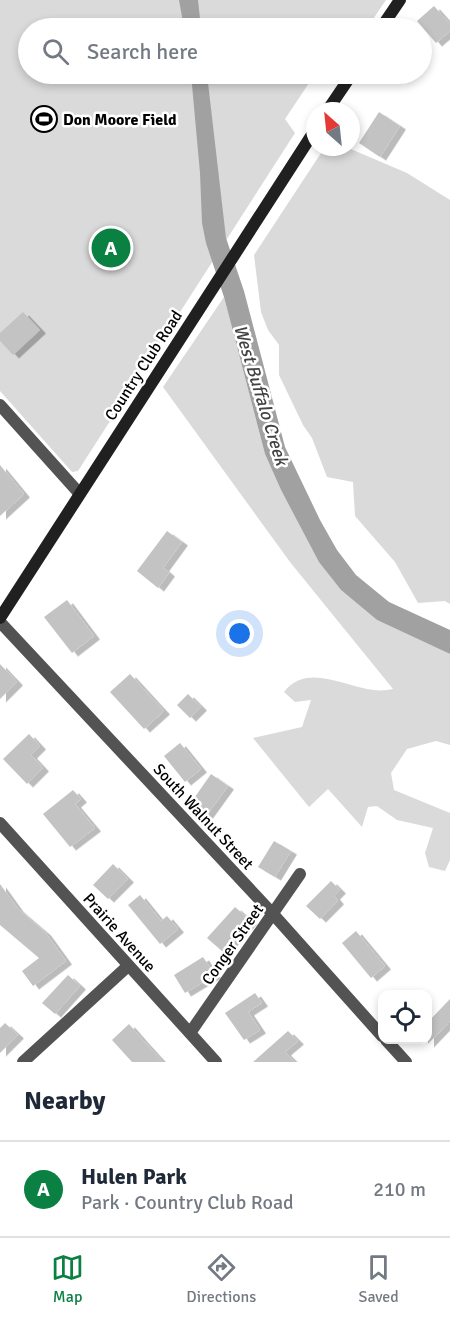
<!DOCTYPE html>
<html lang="en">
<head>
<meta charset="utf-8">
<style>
  :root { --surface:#fff; --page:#f6f6f7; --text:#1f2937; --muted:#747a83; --line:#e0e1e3; --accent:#0b8043 }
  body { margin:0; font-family:Signika,sans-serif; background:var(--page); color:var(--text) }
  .controls { position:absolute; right:18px; bottom:18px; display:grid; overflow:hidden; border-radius:12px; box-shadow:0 3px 9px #0003 }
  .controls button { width:54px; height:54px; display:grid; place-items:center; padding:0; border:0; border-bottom:2px solid var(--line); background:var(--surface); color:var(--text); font:30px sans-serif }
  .compass { position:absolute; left:306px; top:102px; width:54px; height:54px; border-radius:50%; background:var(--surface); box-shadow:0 3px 9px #0003; rotate:333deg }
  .you { position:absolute; left:240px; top:634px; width:21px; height:21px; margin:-15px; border:4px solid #fff; border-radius:50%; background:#1a73e8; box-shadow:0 0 0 9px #1a73e833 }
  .badge { display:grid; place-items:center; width:39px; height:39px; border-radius:50%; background:var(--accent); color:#fff; font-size:20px; font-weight:700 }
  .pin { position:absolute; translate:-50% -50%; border:3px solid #fff; box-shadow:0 2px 6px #0006 }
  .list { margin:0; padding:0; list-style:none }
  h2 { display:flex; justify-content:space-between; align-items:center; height:78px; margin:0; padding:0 24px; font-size:26px }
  h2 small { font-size:20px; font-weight:400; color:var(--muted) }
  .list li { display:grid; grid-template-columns:39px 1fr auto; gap:18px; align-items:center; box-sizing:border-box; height:96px; padding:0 24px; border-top:2px solid var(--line) }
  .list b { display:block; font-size:22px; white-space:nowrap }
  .list p { margin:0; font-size:20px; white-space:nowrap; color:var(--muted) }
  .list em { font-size:20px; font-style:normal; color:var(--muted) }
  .icon { flex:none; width:33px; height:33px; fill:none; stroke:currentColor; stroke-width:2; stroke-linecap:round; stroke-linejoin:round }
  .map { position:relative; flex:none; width:450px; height:1062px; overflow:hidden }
  .search { position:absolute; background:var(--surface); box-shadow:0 3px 9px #0003; left:18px; right:18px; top:18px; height:66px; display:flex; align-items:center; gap:15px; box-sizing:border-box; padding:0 21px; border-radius:33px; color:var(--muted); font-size:22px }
  .sheet { height:174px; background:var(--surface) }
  nav { display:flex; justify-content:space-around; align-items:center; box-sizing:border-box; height:84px; border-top:2px solid var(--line); background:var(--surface); font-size:16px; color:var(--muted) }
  nav a { display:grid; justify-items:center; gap:3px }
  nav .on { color:var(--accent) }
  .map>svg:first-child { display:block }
  .green { fill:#dadada }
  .water { fill:#a1a1a1 }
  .building { fill:#c3c3c3; filter:url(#shadow) }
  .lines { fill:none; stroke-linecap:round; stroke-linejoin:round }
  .street { stroke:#535353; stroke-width:12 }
  .secondary { stroke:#202020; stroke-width:12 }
  .labels { text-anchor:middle; stroke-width:5; stroke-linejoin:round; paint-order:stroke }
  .poi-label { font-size:16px; font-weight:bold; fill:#000; stroke:#fff; text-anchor:start }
  .street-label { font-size:16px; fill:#000; stroke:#fff }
  .water-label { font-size:18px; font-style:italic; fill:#424242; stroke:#fff }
</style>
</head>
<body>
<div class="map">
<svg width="450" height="1062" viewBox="0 0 450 1062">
  <defs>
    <filter id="shadow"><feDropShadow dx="6" dy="3.5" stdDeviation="0" flood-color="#0004"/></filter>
  </defs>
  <rect width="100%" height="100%" fill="#fff"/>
  <!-- green -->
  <path class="green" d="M0 0H386L367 28H28V74H315L285 119 295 133 78 471 72 472 0 391Z
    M325 147H346L407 173 450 200V604L445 601 418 603 395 562 355 516 353 482 327 477 312 438 303 425 279 375V345L268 330 261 312 254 255Z
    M224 297 265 454 281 490 319 561 341 590 377 620 450 654V745L436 741 407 749 391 773 394 790 450 813V860L445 871 429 867 425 853 433 828 397 820 377 806 368 807 362 827 328 789 309 807 253 738 302 727 311 700 295 702 284 692C306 662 345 687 374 690 380 691 388 690 393 689L290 562 163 387Z"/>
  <!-- water -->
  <path class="water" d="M179 0H198L201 28H184Z
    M191 74H207L226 238 244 291 285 447 320 520 337 550 356 575 389 602 450 630V654L377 620 341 590 319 562 281 490 265 454 224 297 206 243 202 223 200 173Z"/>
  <!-- building -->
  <path class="building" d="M434 6 450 24V31L436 43 417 21Z
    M379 112 400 126 380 157 359 143Z
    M23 312 40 330 13 355 0 341V333Z
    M0 465 24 494 0 516Z
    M167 531 182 542 163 568 169 573 158 588 137 571Z
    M67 600 94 636 72 653 44 617Z
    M0 664 17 682 0 699Z
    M130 674 164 711 144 729 110 692Z
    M188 694 201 707 190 718 177 705Z
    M29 734 40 746 31 755 43 768 27 784 3 759Z
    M180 743 201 769 185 782 164 756Z
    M211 774 228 786 207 815 190 804Z
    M73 790 81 799 75 804 95 828 70 847 43 814Z
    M274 841 291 851 275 877 258 867Z
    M113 864 128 879 108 899 93 885Z
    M331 881 340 890 334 896 338 901 320 919 306 906Z
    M0 884 18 909 45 932 66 961 33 986 22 971 39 958 0 925Z
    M140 895 161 921 167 916 178 929 160 944 128 905Z
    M235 907 251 921 223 952 207 938Z
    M356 931 385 966 371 978 342 943Z
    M203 957 215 975 185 993 174 975Z
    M68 975 80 986 55 1014 42 1003Z
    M255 993 262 1003 248 1012 260 1030 244 1040 225 1013Z
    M450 999V1021L428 1044V1022Z
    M5 1023 18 1035 0 1053V1028Z
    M129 1024 142 1039 163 1062H132L112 1040Z
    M288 1031 298 1041 285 1052 295 1062H253Z"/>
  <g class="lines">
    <!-- street -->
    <path class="street" d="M0 405 79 493
      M0 622 273 914 382 1036
      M0 823 216 1062
      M190 1033 300 874
      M386 1040 406 1062
      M23 1062 128 966"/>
    <!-- secondary -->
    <path class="secondary" d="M381 28 400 0
      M327 111 352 74
      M0 618 315 130"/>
  </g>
  <!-- icons -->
  <defs>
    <symbol id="stadium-ring" viewBox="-11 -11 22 22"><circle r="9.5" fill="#fff" stroke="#000" stroke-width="1.5"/><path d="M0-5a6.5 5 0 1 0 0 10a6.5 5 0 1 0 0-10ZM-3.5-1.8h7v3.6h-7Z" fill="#000"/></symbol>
  </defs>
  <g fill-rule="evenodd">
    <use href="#stadium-ring" x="29" y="104" width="30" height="30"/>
  </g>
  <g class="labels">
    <!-- poi labels -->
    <g class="poi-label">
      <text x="63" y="125">Don Moore Field</text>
    </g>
    <!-- street labels -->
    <g class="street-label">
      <text transform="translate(143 365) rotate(-57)" y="6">Country Club Road</text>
      <text transform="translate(204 816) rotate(47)" y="6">South Walnut Street</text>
      <text transform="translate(120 932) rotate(48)" y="6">Prairie Avenue</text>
      <text transform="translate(232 944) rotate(-55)" y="6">Conger Street</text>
    </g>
    <!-- water labels -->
    <g class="water-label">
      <text transform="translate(261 395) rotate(73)" y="6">West Buffalo Creek</text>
    </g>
  </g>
</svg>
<div class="controls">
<button><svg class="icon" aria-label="locate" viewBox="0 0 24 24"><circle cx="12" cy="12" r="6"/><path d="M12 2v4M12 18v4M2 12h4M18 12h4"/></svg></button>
</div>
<svg class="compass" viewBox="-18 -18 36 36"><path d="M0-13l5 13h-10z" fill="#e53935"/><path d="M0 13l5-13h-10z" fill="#747a83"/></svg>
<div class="you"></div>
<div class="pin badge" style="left:111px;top:248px">A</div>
<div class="search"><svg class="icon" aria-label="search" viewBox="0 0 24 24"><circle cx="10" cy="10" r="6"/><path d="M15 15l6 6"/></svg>Search here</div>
</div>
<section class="sheet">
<h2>Nearby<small></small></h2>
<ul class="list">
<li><span class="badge">A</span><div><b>Hulen Park</b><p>Park · Country Club Road</p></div><em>210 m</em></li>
</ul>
</section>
<nav>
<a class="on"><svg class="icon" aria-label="map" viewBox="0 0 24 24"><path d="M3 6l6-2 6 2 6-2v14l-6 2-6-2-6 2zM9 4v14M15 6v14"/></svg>Map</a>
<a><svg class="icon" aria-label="directions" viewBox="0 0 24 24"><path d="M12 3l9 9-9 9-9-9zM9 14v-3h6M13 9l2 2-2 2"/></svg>Directions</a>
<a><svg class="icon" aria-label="saved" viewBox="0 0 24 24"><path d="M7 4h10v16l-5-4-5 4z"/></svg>Saved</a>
</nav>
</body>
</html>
